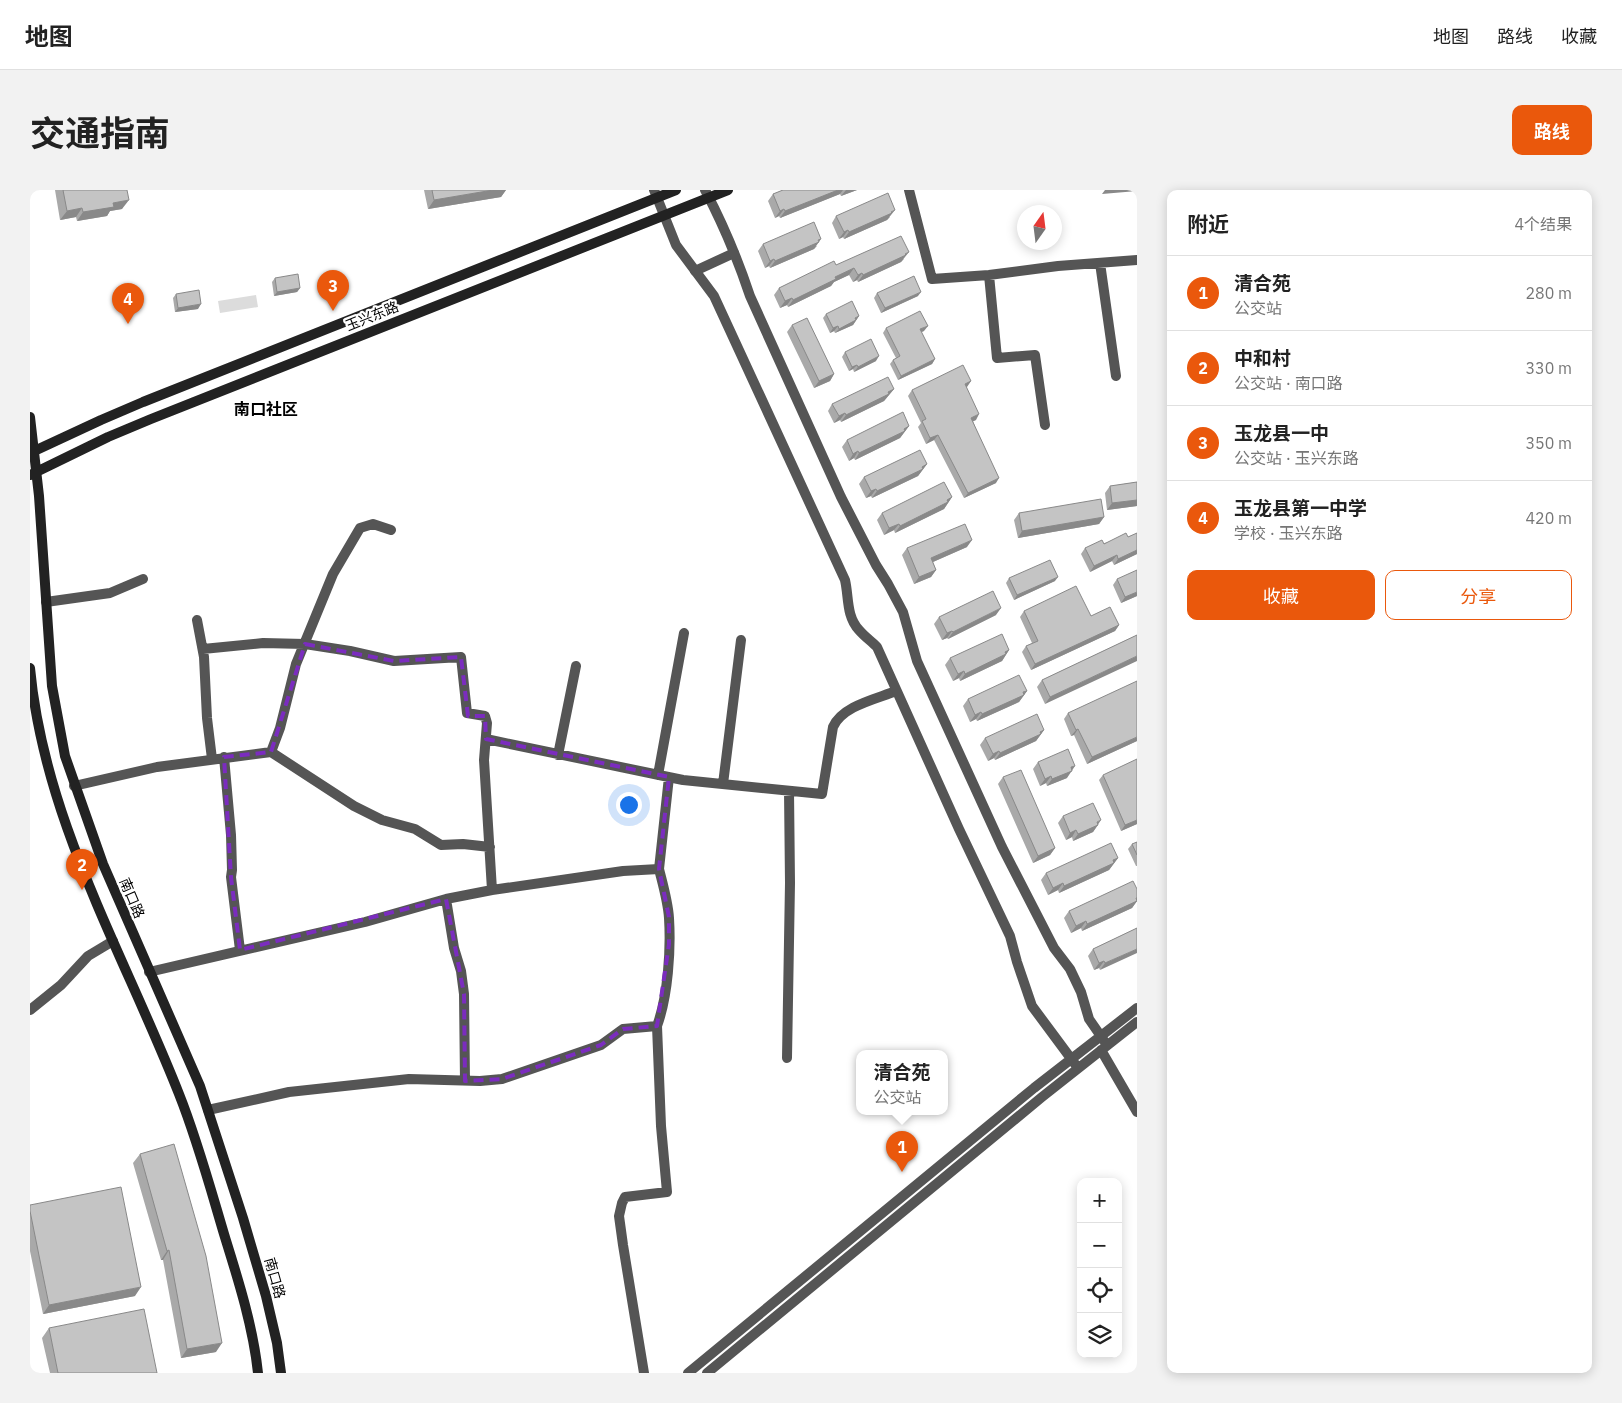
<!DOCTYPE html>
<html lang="zh">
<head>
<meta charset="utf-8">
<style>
  :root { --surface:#fff; --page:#f2f2f2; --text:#222; --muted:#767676; --line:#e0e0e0; --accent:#ea580c }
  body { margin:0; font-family:"IBM Plex Sans","Noto Sans SC",sans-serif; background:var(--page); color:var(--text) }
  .controls { position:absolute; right:15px; bottom:15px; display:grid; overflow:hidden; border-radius:10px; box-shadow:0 2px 12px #0003 }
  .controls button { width:45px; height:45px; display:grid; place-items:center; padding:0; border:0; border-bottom:1px solid var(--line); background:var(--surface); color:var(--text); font:25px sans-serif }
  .compass { position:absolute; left:987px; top:15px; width:45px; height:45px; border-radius:50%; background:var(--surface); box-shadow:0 2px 12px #0003; rotate:14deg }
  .you { position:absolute; left:598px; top:614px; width:18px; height:18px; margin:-12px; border:4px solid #fff; border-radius:50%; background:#1a73e8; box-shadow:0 0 0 8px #1a73e833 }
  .badge { display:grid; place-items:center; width:32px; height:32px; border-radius:50%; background:var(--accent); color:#fff; font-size:16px; font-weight:700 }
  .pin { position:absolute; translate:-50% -41px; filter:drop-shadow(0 1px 2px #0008) }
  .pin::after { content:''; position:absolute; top:26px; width:18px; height:15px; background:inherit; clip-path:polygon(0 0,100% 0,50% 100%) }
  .popup { position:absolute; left:826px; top:860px; width:92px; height:65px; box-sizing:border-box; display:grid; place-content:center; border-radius:10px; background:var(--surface); filter:drop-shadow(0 1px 4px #0005); font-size:16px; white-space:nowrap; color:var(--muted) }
  .popup b { font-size:19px; color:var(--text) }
  .popup::after { content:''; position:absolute; left:50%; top:100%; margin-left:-10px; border:10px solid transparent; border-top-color:var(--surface) }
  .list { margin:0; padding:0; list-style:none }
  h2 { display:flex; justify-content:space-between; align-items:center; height:65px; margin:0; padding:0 20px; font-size:21px }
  h2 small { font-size:16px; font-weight:400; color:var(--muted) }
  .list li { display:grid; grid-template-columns:32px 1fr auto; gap:15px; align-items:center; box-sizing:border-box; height:75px; padding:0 20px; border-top:1px solid var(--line) }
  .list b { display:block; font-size:19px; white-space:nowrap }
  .list p { margin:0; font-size:16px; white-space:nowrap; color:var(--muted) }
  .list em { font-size:16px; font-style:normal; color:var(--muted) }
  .actions { display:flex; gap:10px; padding:15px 20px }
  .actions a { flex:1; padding:11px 0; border:1px solid var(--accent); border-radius:10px; text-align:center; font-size:18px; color:var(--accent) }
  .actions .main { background:var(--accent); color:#fff }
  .icon { flex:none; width:28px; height:28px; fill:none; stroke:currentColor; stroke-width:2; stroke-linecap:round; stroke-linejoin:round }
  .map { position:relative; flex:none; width:1107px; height:1183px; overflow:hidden; border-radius:10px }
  header { display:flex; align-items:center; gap:30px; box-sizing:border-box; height:70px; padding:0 25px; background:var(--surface); border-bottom:1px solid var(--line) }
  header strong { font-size:24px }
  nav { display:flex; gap:28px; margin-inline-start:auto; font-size:18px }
  .intro { display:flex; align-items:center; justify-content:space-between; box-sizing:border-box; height:120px; padding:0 30px }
  h1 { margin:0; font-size:35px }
  .button { padding:12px 22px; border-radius:10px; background:var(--accent); color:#fff; font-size:18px; font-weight:700 }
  main { display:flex; gap:30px; padding:0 30px }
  aside { flex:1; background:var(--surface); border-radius:10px; box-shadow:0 2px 12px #0003 }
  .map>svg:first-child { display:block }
  .green { fill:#dcdcdc }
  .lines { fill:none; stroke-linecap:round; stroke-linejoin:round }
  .minor { stroke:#555; stroke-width:10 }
  .tertiary { stroke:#555; stroke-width:10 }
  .secondary { stroke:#222; stroke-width:10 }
  .wall { fill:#a9a9a9 }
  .shaded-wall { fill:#898989 }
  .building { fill:#c4c4c4; stroke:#898989 }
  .marked { fill:none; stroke:#7b2cbf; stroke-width:4; stroke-dasharray:10 6; stroke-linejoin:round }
  .labels { text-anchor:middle; stroke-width:4.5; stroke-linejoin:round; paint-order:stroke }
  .street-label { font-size:14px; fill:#000; stroke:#fff }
  .quarter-label { font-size:16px; font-weight:bold; fill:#000; stroke:#fff }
</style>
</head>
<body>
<header>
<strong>地图</strong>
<nav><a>地图</a><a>路线</a><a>收藏</a></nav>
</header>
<div class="intro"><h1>交通指南</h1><a class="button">路线</a></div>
<main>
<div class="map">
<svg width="1107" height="1183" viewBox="0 0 1107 1183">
  <rect width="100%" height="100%" fill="#fff"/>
  <!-- green -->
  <path class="green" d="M226 105 228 117 190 123 188 111Z"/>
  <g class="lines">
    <!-- minor -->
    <path class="minor" d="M879 0 902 89 959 85 1028 76 1107 70
      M1070 73 1086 186
      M665 81 704 63
      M959 85 967 168 1005 165 1015 235
      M361 340 343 334 330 338 303 384 266 474 250 538 241 562 324 616 352 630 385 639 411 655 433 654 460 657
      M16 412 80 403 113 389
      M167 430 174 467 177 528 182 569
      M456 549 653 590 792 604 803 537C812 516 846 509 866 501
      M528 565 546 476
      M194 567 201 645 202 680 201 687 210 760
      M628 585 654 443
      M693 594 711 450
      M44 596 127 577 241 562
      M462 700 593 681 629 679 639 587
      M416 709 424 758 431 781 434 804 435 891
      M119 782 335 732 416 709 462 700 454 570 457 533 455 526 437 523 431 467 364 471 320 461 275 454 233 453 173 459
      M0 820 31 795 58 766 83 751
      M757 868 760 693 759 601
      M178 920 259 902 379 889 450 891 472 889 571 855 593 839 627 836
      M614 1183 593 1055 589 1026 592 1013 595 1007 637 1002 631 936 627 836C638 806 641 760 639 728 638 712 633 695 629 679"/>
    <!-- tertiary -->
    <path class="tertiary" d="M624 0 646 55 684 106 815 390C819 407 816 426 829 440 834 446 841 451 847 457L929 639 980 746 987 772 1002 816 1048 878
      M675 0C693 34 708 70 720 106L811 307 846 375 858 394 873 422 887 471 972 657 1024 758 1040 779 1051 802 1059 829 1077 855
      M1071 860 1107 922
      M658 1183 1004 898 1107 818
      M677 1183 1012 907 1107 832"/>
    <!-- secondary -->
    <path class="secondary" d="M0 227 9 306 22 496 35 566 73 674 170 896 213 1028 236 1106 247 1153 251 1183
      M0 263 71 230 113 212 646 0
      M0 285 78 247 121 229 698 0
      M0 478C14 630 94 764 149 904 167 949 180 997 194 1044 208 1089 223 1136 228 1183"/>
  </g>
  <!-- wall -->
  <path class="wall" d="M25 0H97L92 19 80 21 77 26 47 31 46 27 30 30Z
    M394 0H476L471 7 398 19Z
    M753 0H827L811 6 810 4 750 28 749 26 745 28 738 11 743 4Z
    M806 26 860 27 857 30 814 49 813 47 809 49 802 33Z
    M733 54 787 56 784 59 740 78 739 76 735 78 728 61Z
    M874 69 871 72 828 92 827 90 823 92 819 85 804 92 801 96 758 117 757 115 750 118 744 105 749 98 806 75Z
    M245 88 270 98 267 102 244 106 242 92Z
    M847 103 888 106 851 123 844 108Z
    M146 104 168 119 145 122 143 108Z
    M796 124 829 126 823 135 805 143 804 141 800 143 793 128Z
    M762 135 804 184 800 191 784 198 757 142Z
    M856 138 894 141 891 142 905 169 902 174 868 190 860 174 863 170 866 168 853 143Z
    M815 162 846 171 824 182 823 179 819 181 812 167Z
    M941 191 936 197 946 230 943 231 966 293 934 308 904 250 896 254 888 237 891 233 878 206 882 200Z
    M864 199 854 211 811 232 810 230 804 233 798 221 802 214Z
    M879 236 870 248 825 270 824 268 819 271 812 257 817 250Z
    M897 274 888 286 842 308 841 306 836 308 829 294 834 287Z
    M1107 292V316L1077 320 1075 303 1080 296Z
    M922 307 914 319 865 343 864 340 854 345 847 330 852 323Z
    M989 323 1074 327 1069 334 988 348 984 330Z
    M1107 343V364L1084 375 1082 371 1060 382 1051 364 1055 358 1098 347Z
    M937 357 903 372 906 380 901 387 884 394 872 365 877 358Z
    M979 388 1025 391 984 410 976 393Z
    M1087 389 1107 406 1091 413 1083 395Z
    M994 421 1061 426 1089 435 1085 441 1001 480 992 462 996 456 1002 453 990 427Z
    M966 425 918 449 917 448 912 450 904 434 909 427Z
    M1107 445 1015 514 1007 497 1012 490Z
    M979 460 972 471 930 491 929 488 923 491 915 475 920 468Z
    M997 501 989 512 947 531 946 529 940 532 933 516 938 509Z
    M1038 523 1107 551 1057 574 1044 545 1041 546 1034 529Z
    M1014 540 1006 551 965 570 964 568 958 571 950 555 955 548Z
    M1008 572 1037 588 1017 596 1016 593 1010 596 1003 579Z
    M1073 585 1107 634 1091 641 1069 590Z
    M973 587 1025 658 1020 665 1003 673 968 594Z
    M1033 626 1068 634V635L1063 642 1043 651 1042 647 1036 650 1028 633Z
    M1107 652V676H1106L1098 659 1102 654Z
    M1088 668 1079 680 1029 703 1028 700 1018 705 1011 690 1016 683Z
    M1107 711 1102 718 1052 741 1051 738 1041 743 1034 728 1039 721Z
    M1107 738 1070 780 1069 778 1064 780 1058 766 1063 759Z
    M110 964 186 1162 151 1168 133 1070H131L103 973Z
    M0 1015 105 1106 13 1124 0 1061Z
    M19 1138 127 1183H20L12 1148Z"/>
  <!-- shaded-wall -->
  <path class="shaded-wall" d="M463 0H476L471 7 398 19 404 10Z
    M808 0H813L810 4 750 28 755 21Z
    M816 0H827L811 6Z
    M1075 0H1107V1L1072 4Z
    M99 10 92 19 80 21 77 26 47 31 53 22 83 13Z
    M52 18 46 27 30 30 37 21Z
    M754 19 749 26 745 28 750 21Z
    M865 20 857 30 814 49 819 42Z
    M818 40 813 47 809 49 814 42Z
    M791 49 784 59 740 78 745 71Z
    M879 62 871 72 828 92 833 85Z
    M744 69 739 76 735 78 740 71Z
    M824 78 819 85 804 92 801 96 758 117 763 110 805 87Z
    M832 83 827 90 823 92 828 85Z
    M270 98 267 102 244 106 247 102Z
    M891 102 888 106 851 123 855 118Z
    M762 108 757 115 750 118 755 111Z
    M171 114 168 119 145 122 148 118Z
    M829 126 823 135 805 143 809 139Z
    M808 136 804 141 800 143 803 138Z
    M898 136 894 141 887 144 890 139Z
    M849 166 846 171 824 182 828 177Z
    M905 169 902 174 868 190 871 186Z
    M827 175 823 179 819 181 822 177Z
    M804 184 800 191 784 198 789 191Z
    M941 191 937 197 931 200 935 194Z
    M864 199 854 211 811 232 816 225Z
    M815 223 810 230 804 233 809 226Z
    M949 224 946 230 937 234 941 228Z
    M879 236 870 248 825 270 829 263Z
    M908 245 904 250 896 254 900 248Z
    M828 261 824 268 819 271 823 264Z
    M897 274 888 286 842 308 847 301Z
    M969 288 966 293 934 308 938 303Z
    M846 299 841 306 836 308 841 301Z
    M922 307 914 319 865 343 870 336Z
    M1107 310V316L1077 320 1082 313Z
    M1074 327 1069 334 988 348 992 341Z
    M869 334 864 340 854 345 859 338Z
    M942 350 937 357 896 375 901 368Z
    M1107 360V364L1084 375 1088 369Z
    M1087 365 1082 371 1060 382 1064 376Z
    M906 380 901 387 884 394 889 387Z
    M1028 387 1025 391 984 410 987 405Z
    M1107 402V406L1091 413 1095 407Z
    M971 418 966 425 918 449 923 442Z
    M1089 435 1085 441 1001 480 1005 474Z
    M922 441 917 448 912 450 917 443Z
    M979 460 972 471 930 491 935 484Z
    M1107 466V471L1015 514 1020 507Z
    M934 481 929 488 923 491 928 484Z
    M997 501 989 512 947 531 952 524Z
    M951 522 946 529 940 532 945 525Z
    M1048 539 1044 545 1041 546 1046 540Z
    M1014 540 1006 551 965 570 970 563Z
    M1107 547V551L1057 574 1062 567Z
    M969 561 964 568 958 571 963 564Z
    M1045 576 1037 588 1017 596 1022 589 1041 577Z
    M1021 586 1016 593 1010 596 1015 589Z
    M1071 630 1063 642 1043 651 1048 644Z
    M1107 630V634L1091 641 1095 635Z
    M1046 640 1042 647 1036 650 1040 643Z
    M1025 658 1020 665 1003 673 1008 666Z
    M1088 668 1079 680 1029 703 1034 696Z
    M1033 693 1028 700 1018 705 1023 698Z
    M1107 708V711L1102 718 1052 741 1057 734Z
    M1056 731 1051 738 1041 743 1046 736Z
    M1107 759V763L1070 780 1075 773Z
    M1074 771 1069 778 1064 780 1069 773Z
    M139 1060 133 1070H131L137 1061Z
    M111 1097 105 1106 13 1124 19 1115Z
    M192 1153 186 1162 151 1168 157 1159Z"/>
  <!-- building -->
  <path class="building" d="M33 0H97L99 10 83 13 84 17 53 22 52 18 37 21Z
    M402 0H463L404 10Z
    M753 0H808L755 21 754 19 750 21 743 4Z
    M858 3 865 20 861 22 862 23 819 42 818 40 814 42 806 26Z
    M784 32 791 49 788 50 789 52 745 71 744 69 740 71 733 54Z
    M871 46 879 62 875 64 876 65 833 85 832 83 828 85 824 78 805 87 806 89 763 110 762 108 755 111 749 98 804 71 806 75Z
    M268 84 270 98 247 102 245 88Z
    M884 86 891 102 855 118 847 103Z
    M169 100 171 114 148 118 146 104Z
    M822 111 829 126 825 128 826 130 809 139 808 136 803 138 796 124Z
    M890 121 898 136 890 139 905 169 871 186 863 170 870 166 856 138Z
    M777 128 804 184 789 191 762 135Z
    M841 149 849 166 828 177 827 175 822 177 815 162Z
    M933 175 941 191 935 194 949 224 941 228 969 288 938 303 908 245 900 248 892 231 896 229 882 200Z
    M858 187 864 199 858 202 859 204 816 225 815 223 809 226 802 214Z
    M873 222 879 236 874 239 875 241 829 263 828 261 823 264 817 250Z
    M890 260 897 274 892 277 893 279 847 301 846 299 841 301 834 287Z
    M914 292 922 307 917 310 918 312 870 336 869 334 859 338 852 323Z
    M1107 292V310L1082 313 1080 296Z
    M1071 309 1074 327 992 341 989 323Z
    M935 334 942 350 901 368 906 380 889 387 877 358Z
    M1096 343 1098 347 1107 343V360L1088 369 1087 365 1064 376 1055 358 1072 350 1074 354Z
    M1020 370 1028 387 987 405 979 388Z
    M1107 380V402L1095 407 1087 389Z
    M1046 396 1061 426 1080 417 1089 435 1005 474 996 456 1008 451 994 421Z
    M963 401 971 418 923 442 922 441 917 443 909 427Z
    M972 444 979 460 975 462 976 464 935 484 934 481 928 484 920 468Z
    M1107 445V466L1020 507 1012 490Z
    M989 485 997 501 993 502 994 505 952 524 951 522 945 525 938 509Z
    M1107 491V547L1062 567 1048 539 1046 540 1038 523Z
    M1007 524 1014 540 1010 542 1011 544 970 563 969 561 963 564 955 548Z
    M1038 559 1045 576 1041 577 1042 581 1022 589 1021 586 1015 589 1008 572Z
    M1107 569V630L1095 635 1073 585Z
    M991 580 1025 658 1008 666 973 587Z
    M1063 613 1071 630 1067 632 1068 635 1048 644 1046 640 1040 643 1033 626Z
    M1107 652V665L1102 654Z
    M1081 653 1088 668 1083 670 1084 673 1034 696 1033 693 1023 698 1016 683Z
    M1103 691 1107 699V708H1106L1107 711 1057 734 1056 731 1046 736 1039 721Z
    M1107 738V759L1075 773 1074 771 1069 773 1063 759Z
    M144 954 176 1066 192 1153 157 1159 139 1060 137 1061 110 964Z
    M91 997 111 1097 19 1115 0 1021V1015Z
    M114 1119 127 1183H28L19 1138Z"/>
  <!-- marked area -->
  <path class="marked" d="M275 454 364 471 431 467 438 526H455L456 549 639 587 629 679 639 727V754L627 836 593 839 571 855 472 889 435 891 434 804 416 709 210 760 201 687 194 567 241 562Z"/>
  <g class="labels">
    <!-- street labels -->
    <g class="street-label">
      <text transform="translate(342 126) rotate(-22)" y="5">玉兴东路</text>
      <text transform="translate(102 708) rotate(67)" y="5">南口路</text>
      <text transform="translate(245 1088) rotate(74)" y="5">南口路</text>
    </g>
    <!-- quarter labels -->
    <g class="quarter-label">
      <text x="236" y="225">南口社区</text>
    </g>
  </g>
</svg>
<div class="controls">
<button>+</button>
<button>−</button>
<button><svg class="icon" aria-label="locate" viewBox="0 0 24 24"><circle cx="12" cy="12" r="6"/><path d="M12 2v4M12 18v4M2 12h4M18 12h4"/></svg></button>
<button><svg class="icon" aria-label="layers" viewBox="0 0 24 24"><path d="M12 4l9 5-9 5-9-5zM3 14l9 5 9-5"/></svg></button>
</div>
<svg class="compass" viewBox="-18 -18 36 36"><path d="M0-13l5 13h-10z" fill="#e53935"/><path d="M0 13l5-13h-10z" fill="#767676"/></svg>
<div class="you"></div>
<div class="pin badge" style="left:872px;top:982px">1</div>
<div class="popup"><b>清合苑</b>公交站</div>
<div class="pin badge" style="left:52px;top:700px">2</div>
<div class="pin badge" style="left:303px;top:121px">3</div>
<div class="pin badge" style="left:98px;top:134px">4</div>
</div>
<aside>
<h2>附近<small>4个结果</small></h2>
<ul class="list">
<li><span class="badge">1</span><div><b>清合苑</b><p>公交站</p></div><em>280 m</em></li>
<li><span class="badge">2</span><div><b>中和村</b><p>公交站 · 南口路</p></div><em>330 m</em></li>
<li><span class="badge">3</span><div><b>玉龙县一中</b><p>公交站 · 玉兴东路</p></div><em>350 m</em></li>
<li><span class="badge">4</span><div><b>玉龙县第一中学</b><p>学校 · 玉兴东路</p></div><em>420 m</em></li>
</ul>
<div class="actions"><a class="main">收藏</a><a>分享</a></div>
</aside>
</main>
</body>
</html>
